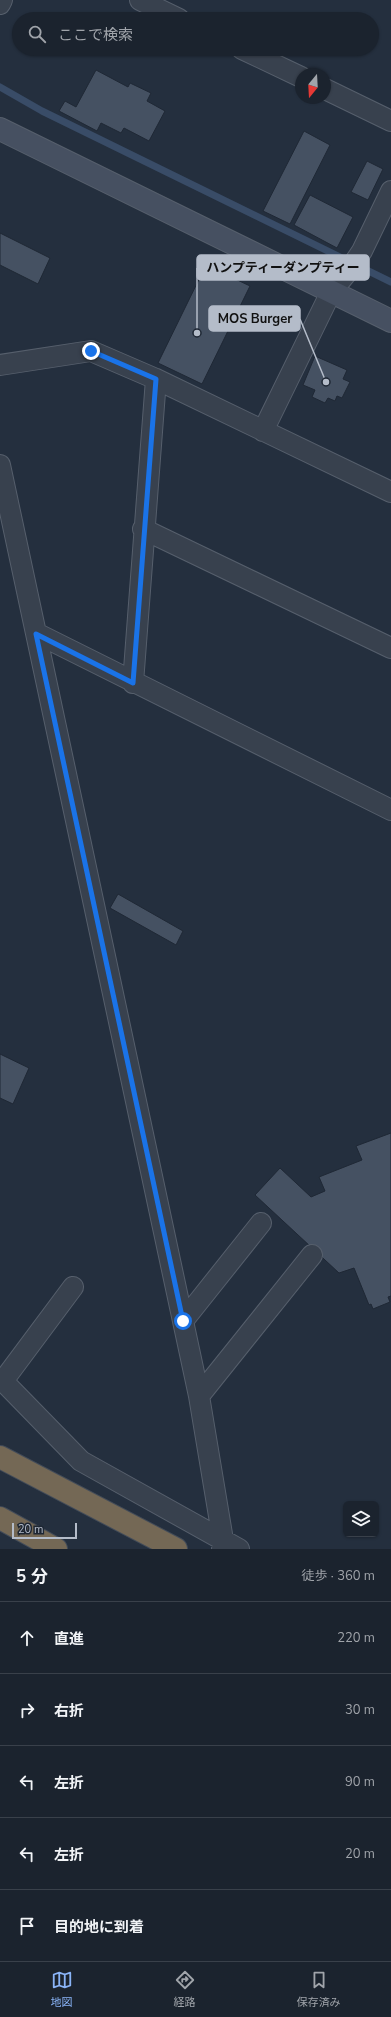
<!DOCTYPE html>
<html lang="ja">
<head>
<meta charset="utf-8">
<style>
  :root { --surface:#1b232e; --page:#242b36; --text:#f1f3f6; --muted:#a0a4aa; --line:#39404a; --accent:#8ab4f8 }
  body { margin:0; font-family:"Nunito Sans","Noto Sans JP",sans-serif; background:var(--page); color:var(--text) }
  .controls { position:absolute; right:12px; bottom:12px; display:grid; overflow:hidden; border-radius:6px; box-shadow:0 1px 3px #0004 }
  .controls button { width:36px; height:36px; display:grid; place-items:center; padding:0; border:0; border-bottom:1px solid var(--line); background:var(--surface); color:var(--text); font:20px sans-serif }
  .compass { position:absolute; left:295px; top:68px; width:36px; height:36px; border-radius:50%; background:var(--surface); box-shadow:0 1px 3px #0004; rotate:198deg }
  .scale { position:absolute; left:12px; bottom:10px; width:65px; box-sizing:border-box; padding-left:4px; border:2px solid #b4bcc9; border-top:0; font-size:11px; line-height:14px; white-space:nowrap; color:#b4bcc9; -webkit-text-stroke:3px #1d2633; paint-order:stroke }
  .stop { position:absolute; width:12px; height:12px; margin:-9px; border:3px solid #1a73e8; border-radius:50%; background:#fff }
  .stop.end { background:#1a73e8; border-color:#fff; box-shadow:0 1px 4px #0008 }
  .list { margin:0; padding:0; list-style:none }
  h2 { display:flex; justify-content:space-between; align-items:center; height:52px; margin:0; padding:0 16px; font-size:17px }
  h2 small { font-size:13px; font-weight:400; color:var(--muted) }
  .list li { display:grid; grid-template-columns:26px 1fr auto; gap:12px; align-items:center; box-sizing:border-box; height:72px; padding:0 16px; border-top:1px solid var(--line) }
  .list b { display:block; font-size:15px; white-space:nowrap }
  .list em { font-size:13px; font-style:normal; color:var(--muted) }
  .icon { flex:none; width:22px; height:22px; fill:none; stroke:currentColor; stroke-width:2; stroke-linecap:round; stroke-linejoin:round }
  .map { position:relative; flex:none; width:391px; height:1549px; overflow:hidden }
  .search { position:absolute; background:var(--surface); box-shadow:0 1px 3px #0004; left:12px; right:12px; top:12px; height:44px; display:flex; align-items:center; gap:10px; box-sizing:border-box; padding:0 14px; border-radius:22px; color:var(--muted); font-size:15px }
  .sheet { height:412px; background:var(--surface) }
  nav { display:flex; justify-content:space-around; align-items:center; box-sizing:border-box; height:56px; border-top:1px solid var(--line); background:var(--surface); font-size:11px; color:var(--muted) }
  nav a { display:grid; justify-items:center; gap:2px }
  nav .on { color:var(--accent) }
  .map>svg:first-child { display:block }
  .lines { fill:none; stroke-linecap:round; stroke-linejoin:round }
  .stream { stroke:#394c67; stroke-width:7 }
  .building { fill:#455162; stroke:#1f2835 }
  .street-casing { stroke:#565f6c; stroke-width:22 }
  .secondary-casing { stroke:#565f6c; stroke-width:24 }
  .highway-casing { stroke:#434c59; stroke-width:24 }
  .street { stroke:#38414e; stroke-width:20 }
  .secondary { stroke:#465061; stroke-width:22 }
  .highway { stroke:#746855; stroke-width:22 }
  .route { stroke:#1a73e8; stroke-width:5 }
  .leader { fill:none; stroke:#b4bcc9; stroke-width:1.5 }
  .callout-dot { fill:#b4bcc9; stroke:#1d2633; stroke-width:1.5 }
  .callout { fill:#b4bcc9; stroke:#b4bcc9; stroke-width:1.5 }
  .callout-label { font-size:13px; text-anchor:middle; font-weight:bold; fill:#111 }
</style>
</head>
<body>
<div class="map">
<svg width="391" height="1549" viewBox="0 0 391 1549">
  <rect width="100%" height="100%" fill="#242f3e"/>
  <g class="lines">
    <!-- stream -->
    <path class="stream" d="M0 87 42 111 391 282"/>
  </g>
  <!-- building -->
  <path class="building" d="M96 70 128 87 130 83 151 93 147 101 165 111 149 141 124 128 121 133 101 123 97 131 59 111 65 101 76 107Z
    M304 131 330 145 290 224 263 211Z
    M367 161 383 169 368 200 351 192Z
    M310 195 353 217 337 248 294 225Z
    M0 233 50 258 38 284 0 265Z
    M206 265 250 286 202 384 158 363Z
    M315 356 347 370 343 379 350 382 342 398 337 396 335 401 328 398 325 403 312 397 315 390 303 385Z
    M118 894 183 931 176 945 110 908Z
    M0 1054 29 1068 13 1104 0 1098Z
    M391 1133V1296L388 1297 390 1302 373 1309 371 1304 369 1305 354 1268 339 1273 255 1195 280 1168 311 1197 325 1191 319 1177 362 1160 356 1146Z"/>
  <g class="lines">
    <defs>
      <path id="street" d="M140 0 179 19
        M0 4 2 0
        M242 49 301 77
        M325 89 391 121
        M0 365 91 351 156 379 391 492
        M263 431 331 292 350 269 362 251 391 191
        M0 465 199 1396 223 1540 222 1549
        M143 529 391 648
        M36 633 391 810
        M133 683 156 379
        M183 1321 261 1223
        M0 1378 81 1461 239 1549
        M3 1381 73 1287
        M199 1396 312 1255"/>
      <path id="secondary" d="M0 129 391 321"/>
      <path id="highway" d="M0 1457 176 1549
        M0 1518 56 1549"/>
    </defs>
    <!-- street casing -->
    <use href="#street" class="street-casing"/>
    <!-- secondary casing -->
    <use href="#secondary" class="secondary-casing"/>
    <!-- highway casing -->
    <use href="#highway" class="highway-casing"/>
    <!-- street -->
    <use href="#street" class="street"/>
    <!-- secondary -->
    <use href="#secondary" class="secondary"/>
    <!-- highway -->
    <use href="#highway" class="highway"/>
  </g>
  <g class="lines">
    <!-- route -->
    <path class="route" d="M91 351 156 379 133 683 36 634 183 1321"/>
  </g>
  <!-- callouts -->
  <path class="leader" d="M197 333L197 268M326 382L300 319"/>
  <g class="callout-dot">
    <circle cx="197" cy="333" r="4"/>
    <circle cx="326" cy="382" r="4"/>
  </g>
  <g class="callout">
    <rect x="197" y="255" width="172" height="25" rx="4"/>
    <rect x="209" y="306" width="91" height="25" rx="4"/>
  </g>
  <g class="callout-label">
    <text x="283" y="272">ハンプティーダンプティー</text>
    <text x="255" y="323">MOS Burger</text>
  </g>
</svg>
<div class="controls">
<button><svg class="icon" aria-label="layers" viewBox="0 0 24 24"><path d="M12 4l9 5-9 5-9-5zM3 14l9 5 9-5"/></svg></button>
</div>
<svg class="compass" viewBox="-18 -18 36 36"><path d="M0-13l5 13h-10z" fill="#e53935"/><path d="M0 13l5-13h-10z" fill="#a0a4aa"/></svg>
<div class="scale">20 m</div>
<div class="stop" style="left:183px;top:1321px"></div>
<div class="stop end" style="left:91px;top:351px"></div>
<div class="search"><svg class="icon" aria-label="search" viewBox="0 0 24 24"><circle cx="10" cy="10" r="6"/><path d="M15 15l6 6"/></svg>ここで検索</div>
</div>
<section class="sheet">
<h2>5 分<small>徒歩 · 360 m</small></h2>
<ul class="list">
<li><svg class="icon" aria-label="ahead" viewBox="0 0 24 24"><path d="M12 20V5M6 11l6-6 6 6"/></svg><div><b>直進</b></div><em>220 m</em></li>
<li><svg class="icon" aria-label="right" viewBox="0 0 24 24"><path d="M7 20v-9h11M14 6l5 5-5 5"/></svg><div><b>右折</b></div><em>30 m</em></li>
<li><svg class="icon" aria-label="left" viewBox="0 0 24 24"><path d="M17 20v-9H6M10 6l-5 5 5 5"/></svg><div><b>左折</b></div><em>90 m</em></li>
<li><svg class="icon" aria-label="left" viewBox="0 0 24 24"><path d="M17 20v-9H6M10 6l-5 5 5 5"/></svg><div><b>左折</b></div><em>20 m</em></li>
<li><svg class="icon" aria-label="arrive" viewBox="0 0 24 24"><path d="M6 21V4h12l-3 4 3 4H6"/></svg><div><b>目的地に到着</b></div></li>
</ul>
</section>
<nav>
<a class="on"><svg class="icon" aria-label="map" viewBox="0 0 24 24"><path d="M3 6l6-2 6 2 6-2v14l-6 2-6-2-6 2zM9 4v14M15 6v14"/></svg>地図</a>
<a><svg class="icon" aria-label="directions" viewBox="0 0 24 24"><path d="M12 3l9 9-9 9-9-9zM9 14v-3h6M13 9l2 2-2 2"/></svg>経路</a>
<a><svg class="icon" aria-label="saved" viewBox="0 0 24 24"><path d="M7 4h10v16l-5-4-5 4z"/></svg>保存済み</a>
</nav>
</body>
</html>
